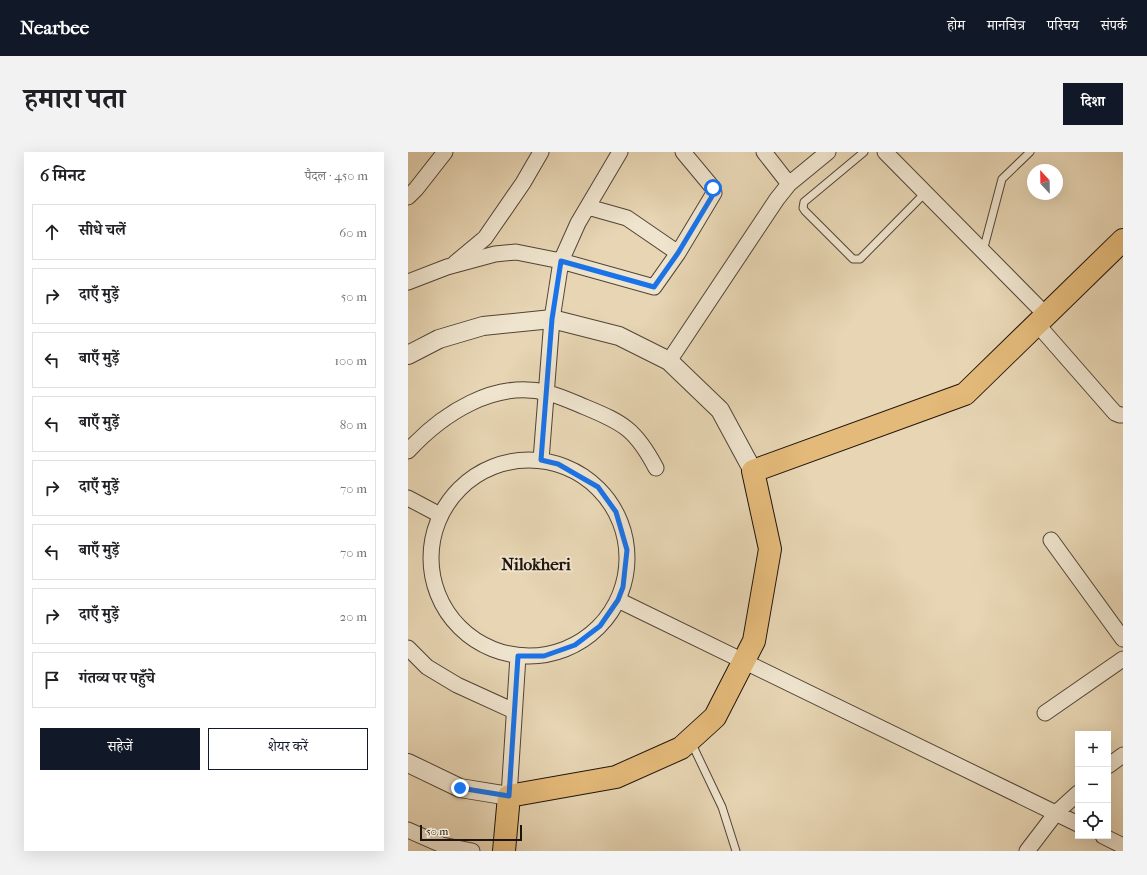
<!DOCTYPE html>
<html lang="hi">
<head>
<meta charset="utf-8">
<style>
  :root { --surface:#fff; --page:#f2f2f2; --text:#202124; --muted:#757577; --line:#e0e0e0; --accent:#111827 }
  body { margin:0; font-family:"IM FELL French Canon","Noto Serif Devanagari",serif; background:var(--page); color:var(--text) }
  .controls { position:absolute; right:12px; bottom:12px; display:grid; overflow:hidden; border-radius:0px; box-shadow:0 4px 16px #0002 }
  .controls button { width:36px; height:36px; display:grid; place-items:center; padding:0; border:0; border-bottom:1px solid var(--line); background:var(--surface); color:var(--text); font:20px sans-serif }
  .compass { position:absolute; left:619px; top:12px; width:36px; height:36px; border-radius:50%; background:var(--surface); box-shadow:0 4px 16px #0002; rotate:338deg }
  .scale { position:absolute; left:12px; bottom:10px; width:102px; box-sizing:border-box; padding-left:4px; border:2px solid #1f140d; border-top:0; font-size:11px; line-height:14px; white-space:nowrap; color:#1f140d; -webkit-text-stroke:3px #efe4ce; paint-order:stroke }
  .stop { position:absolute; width:12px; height:12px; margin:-9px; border:3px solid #1a73e8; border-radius:50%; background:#fff }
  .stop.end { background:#1a73e8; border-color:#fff; box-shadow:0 1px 4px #0008 }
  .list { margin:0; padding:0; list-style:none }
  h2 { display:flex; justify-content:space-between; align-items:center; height:52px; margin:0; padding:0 16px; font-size:17px }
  h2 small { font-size:13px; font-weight:400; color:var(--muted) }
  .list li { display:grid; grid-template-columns:26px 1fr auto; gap:12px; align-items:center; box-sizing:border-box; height:56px; margin:0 8px 8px; padding:0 8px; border:1px solid var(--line); border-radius:0px }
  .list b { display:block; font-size:15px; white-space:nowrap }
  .list em { font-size:13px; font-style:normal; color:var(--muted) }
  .actions { display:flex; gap:8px; padding:12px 16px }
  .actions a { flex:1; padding:9px 0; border:1px solid var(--accent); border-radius:0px; text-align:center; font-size:14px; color:var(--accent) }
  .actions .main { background:var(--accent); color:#fff }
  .icon { flex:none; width:22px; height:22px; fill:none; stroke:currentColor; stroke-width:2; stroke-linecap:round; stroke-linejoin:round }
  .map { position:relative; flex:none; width:715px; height:699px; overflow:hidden; border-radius:0px }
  header { display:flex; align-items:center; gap:24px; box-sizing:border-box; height:56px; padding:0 20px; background:var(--accent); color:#fff }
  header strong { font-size:19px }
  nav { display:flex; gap:22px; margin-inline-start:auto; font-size:14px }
  .intro { display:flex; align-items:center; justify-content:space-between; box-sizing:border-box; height:96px; padding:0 24px }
  h1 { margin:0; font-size:28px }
  .button { padding:10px 18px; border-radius:0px; background:var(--accent); color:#fff; font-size:14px; font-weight:700 }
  main { display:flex; gap:24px; padding:0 24px }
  aside { flex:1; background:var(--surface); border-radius:0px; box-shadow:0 4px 16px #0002 }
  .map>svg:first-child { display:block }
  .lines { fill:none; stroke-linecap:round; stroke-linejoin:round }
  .service-casing { stroke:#514436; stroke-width:9 }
  .minor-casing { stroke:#514436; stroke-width:17 }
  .tertiary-casing { stroke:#514436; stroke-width:20 }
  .primary-casing { stroke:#1f140d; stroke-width:24 }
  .service { stroke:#efe4ce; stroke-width:7 }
  .minor { stroke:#efe4ce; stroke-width:15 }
  .tertiary { stroke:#efe4ce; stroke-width:18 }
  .primary { stroke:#e4ba7a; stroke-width:22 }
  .route { stroke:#1a73e8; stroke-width:5 }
  .labels { text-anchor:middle; stroke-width:4; stroke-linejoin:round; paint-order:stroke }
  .district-label { font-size:17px; font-weight:bold; fill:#1f140d; stroke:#efe4ce }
</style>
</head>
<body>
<header>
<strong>Nearbee</strong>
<nav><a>होम</a><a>मानचित्र</a><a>परिचय</a><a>संपर्क</a></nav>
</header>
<div class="intro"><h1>हमारा पता</h1><a class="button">दिशा</a></div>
<main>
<aside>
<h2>6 मिनट<small>पैदल · 450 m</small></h2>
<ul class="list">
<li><svg class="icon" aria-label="ahead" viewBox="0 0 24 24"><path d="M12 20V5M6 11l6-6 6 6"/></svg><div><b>सीधे चलें</b></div><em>60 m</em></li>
<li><svg class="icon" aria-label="right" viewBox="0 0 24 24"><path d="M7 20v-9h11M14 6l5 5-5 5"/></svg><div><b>दाएँ मुड़ें</b></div><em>50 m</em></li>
<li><svg class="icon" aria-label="left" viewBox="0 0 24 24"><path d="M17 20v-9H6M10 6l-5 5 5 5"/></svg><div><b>बाएँ मुड़ें</b></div><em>100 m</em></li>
<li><svg class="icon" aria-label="left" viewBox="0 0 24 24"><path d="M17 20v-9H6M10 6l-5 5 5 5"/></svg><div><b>बाएँ मुड़ें</b></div><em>80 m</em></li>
<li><svg class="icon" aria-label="right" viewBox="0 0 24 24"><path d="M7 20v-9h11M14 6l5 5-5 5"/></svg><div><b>दाएँ मुड़ें</b></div><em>70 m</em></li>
<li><svg class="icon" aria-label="left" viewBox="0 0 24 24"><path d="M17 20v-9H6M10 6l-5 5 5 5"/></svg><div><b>बाएँ मुड़ें</b></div><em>70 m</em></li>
<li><svg class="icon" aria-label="right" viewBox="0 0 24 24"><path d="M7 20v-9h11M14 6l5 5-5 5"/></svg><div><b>दाएँ मुड़ें</b></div><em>20 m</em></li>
<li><svg class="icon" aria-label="arrive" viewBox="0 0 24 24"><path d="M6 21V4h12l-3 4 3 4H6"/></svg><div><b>गंतव्य पर पहुँचे</b></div></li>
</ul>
<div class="actions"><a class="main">सहेजें</a><a>शेयर करें</a></div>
</aside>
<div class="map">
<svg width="715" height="699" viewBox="0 0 715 699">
  <rect width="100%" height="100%" fill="#e7d5b3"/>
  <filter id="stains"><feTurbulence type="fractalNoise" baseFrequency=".005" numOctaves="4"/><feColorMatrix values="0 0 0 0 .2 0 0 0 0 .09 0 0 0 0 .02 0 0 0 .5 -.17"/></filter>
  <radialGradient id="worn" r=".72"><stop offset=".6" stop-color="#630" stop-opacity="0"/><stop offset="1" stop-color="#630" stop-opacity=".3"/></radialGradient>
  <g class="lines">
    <defs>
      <path id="service" d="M456 0 396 50 395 56 397 59 445 107H452L517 41
        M575 99 594 27 622 0
        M283 590 314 655 328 699"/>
      <path id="minor" d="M356 0 381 32
        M477 0 638 163
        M0 45 8 37 37 0
        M180 55 219 66 270 101
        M47 111 77 86 115 31 133 0
        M0 130 39 115 87 102 108 100 153 109 246 135 270 101 306 41 305 36 275 0
        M629 172 707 261 712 263H715
        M261 209 369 47 381 32 420 0
        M0 299C34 262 87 227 140 241 152 244 165 250 177 255 216 271 228 278 248 316
        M133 308 144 167 153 109 170 71 212 0
        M23 406a98 98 0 1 1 196 0a98 98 0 1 1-196 0Z
        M0 346 32 363
        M643 388 715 487
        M210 448 670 672
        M0 496 19 515 49 533 106 559
        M637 561 715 507
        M700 614 715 603
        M101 644 110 504
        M0 678 34 693 64 699
        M695 684 715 694
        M619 699 648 661 670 641"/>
      <path id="tertiary" d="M0 203 31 187 75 174 144 167 211 184 261 209 312 258 345 319
        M0 611 52 636 101 644"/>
      <path id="primary" d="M96 699 101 644 208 625 273 596 307 565 346 489 362 397 345 319 557 242 715 88"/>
    </defs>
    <!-- service casing -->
    <use href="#service" class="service-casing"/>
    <!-- minor casing -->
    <use href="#minor" class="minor-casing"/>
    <!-- tertiary casing -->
    <use href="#tertiary" class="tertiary-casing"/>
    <!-- primary casing -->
    <use href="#primary" class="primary-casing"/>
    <!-- service -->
    <use href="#service" class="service"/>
    <!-- minor -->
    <use href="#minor" class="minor"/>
    <!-- tertiary -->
    <use href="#tertiary" class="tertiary"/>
    <!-- primary -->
    <use href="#primary" class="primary"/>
  </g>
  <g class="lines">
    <!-- route -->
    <path class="route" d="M52 636 101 644 110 504H136L167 493 192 474 210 448 215 435 219 398 208 360 190 335 150 312 133 308 144 167 153 109 246 135 270 101 306 41 305 36"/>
  </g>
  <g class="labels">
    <!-- district labels -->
    <g class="district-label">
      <text x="128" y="418">Nilokheri</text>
    </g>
  </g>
  <rect width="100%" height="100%" filter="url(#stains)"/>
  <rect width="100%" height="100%" fill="url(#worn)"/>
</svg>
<div class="controls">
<button>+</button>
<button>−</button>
<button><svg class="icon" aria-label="locate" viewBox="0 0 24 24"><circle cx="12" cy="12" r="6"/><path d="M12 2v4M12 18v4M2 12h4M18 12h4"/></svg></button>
</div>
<svg class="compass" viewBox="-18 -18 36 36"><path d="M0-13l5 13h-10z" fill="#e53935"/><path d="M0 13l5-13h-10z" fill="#757577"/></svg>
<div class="scale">50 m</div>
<div class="stop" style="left:305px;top:36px"></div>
<div class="stop end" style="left:52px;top:636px"></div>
</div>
</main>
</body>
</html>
